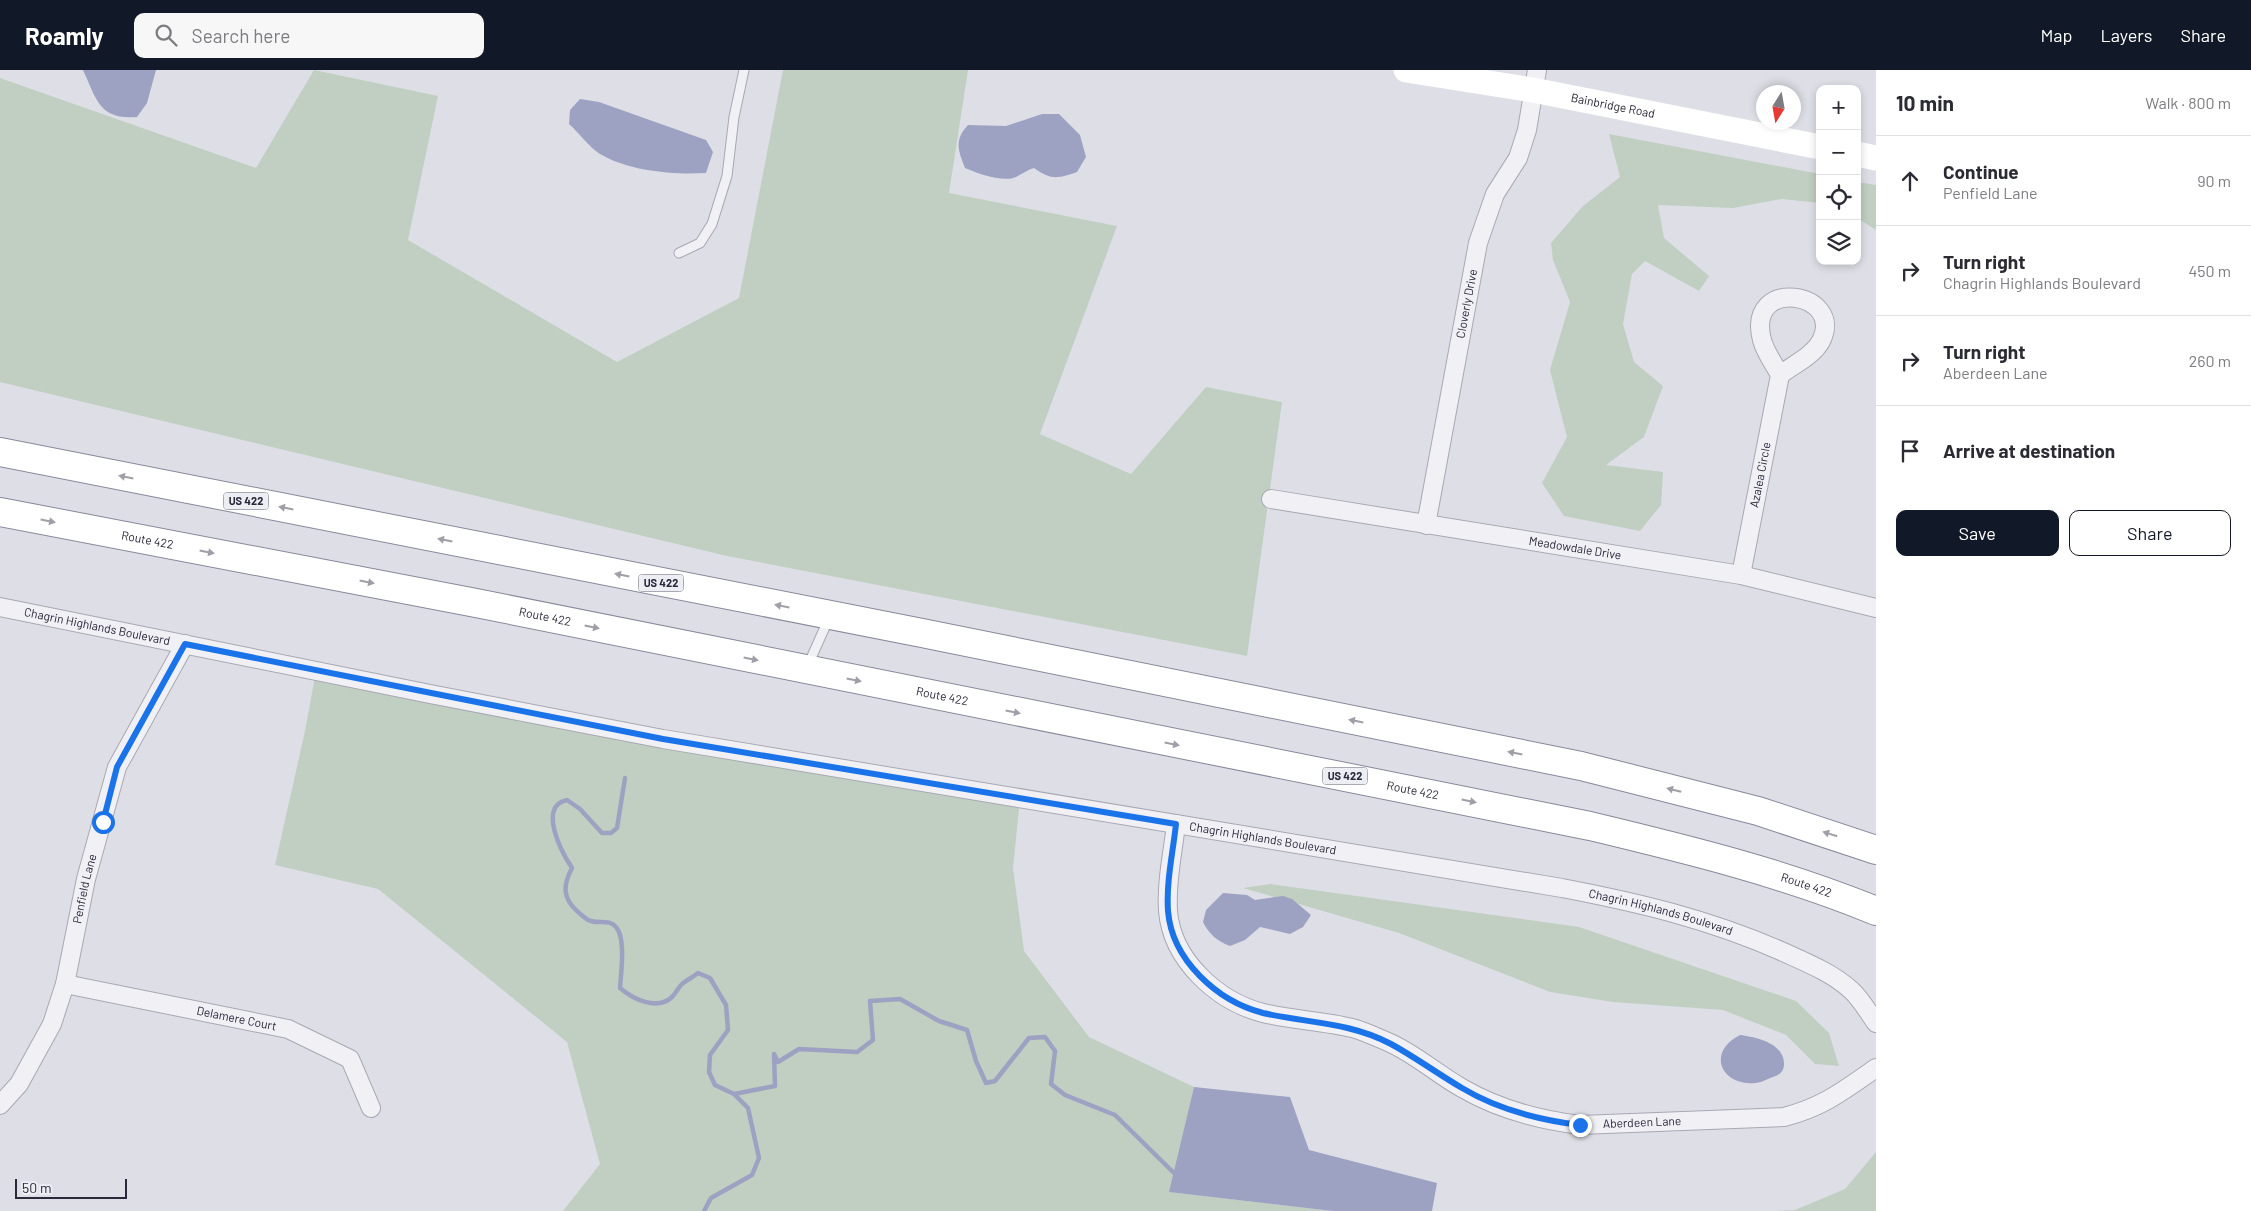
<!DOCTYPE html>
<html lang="en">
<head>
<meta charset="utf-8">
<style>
  :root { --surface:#fff; --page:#f7f7f7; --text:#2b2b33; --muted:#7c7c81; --line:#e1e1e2; --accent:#111827 }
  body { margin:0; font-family:Barlow,sans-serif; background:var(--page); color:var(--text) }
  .controls { position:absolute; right:15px; top:15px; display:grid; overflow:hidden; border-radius:10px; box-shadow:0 2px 8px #0003 }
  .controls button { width:45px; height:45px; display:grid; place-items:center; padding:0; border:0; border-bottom:1px solid var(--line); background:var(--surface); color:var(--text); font:25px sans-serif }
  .compass { position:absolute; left:1756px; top:15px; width:45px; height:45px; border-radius:50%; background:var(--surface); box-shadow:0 2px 8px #0003; rotate:191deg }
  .scale { position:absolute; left:15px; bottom:12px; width:112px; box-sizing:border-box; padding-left:5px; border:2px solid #29293b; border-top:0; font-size:14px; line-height:18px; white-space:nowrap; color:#29293b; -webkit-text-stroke:4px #edeef4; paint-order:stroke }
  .stop { position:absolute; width:15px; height:15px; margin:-11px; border:4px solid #1a73e8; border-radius:50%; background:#fff }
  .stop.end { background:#1a73e8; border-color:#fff; box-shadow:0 1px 5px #0008 }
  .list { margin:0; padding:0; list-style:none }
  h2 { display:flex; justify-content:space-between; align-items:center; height:65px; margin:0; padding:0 20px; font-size:21px }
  h2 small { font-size:16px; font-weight:400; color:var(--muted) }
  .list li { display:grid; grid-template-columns:32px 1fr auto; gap:15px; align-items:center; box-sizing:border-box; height:90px; padding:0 20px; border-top:1px solid var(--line) }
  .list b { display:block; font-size:19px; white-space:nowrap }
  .list p { margin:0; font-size:16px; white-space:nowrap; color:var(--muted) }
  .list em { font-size:16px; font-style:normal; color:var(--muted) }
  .actions { display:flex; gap:10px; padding:15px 20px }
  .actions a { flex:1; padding:11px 0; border:1px solid var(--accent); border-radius:10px; text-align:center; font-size:18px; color:var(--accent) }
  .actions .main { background:var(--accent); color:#fff }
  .icon { flex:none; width:28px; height:28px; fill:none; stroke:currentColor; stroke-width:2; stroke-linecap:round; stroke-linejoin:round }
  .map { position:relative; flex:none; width:1876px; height:1141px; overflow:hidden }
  header { display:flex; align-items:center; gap:30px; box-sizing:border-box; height:70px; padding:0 25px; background:var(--accent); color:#fff }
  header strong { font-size:24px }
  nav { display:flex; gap:28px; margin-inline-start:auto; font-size:18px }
  .search { width:350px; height:45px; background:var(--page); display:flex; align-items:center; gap:12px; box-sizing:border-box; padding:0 18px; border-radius:10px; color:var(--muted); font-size:19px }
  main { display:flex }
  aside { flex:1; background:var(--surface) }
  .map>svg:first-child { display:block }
  .green { fill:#c0cfc2 }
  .water { fill:#9da2c2 }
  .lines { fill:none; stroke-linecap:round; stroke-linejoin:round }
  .stream { stroke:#9da2c2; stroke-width:4.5 }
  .lane-casing { stroke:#a8a8b3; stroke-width:11 }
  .street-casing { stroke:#a8a8b3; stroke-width:20 }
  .highway-casing { stroke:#87889b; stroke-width:30 }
  .lane { stroke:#f1f0f5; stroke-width:9 }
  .street { stroke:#f1f0f5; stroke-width:18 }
  .secondary { stroke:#fff; stroke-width:25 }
  .highway { stroke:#fff; stroke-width:28 }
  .oneway { fill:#9f9fa7 }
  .route { stroke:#1a73e8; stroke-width:6 }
  .labels { text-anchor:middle; stroke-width:4.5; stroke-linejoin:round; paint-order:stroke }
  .shield { fill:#edeef4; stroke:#646472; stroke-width:1 }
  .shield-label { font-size:11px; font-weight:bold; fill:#29293b }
  .street-label { font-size:12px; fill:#29293b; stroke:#edeef4 }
</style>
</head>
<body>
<header>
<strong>Roamly</strong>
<div class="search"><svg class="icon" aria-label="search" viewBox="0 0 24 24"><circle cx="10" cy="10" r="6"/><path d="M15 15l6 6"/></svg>Search here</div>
<nav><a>Map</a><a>Layers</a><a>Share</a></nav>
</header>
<main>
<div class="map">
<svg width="1876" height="1141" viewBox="0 0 1876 1141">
  <rect width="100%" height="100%" fill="#dedfe6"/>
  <!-- green -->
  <path class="green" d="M314 0 438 26 408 170 617 292 739 228 783 0H968L949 123 1117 156 1040 364 1131 404 1206 317 1282 332 1247 586 727 486 0 312V8L256 98Z
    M1609 64 1820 104V133L1782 129 1733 138 1658 135 1664 168 1709 206 1699 221 1645 191 1632 204 1623 254 1634 292 1663 316 1644 367 1606 395 1663 402 1661 435 1640 461 1564 446 1542 413 1567 367 1550 300 1570 232 1553 190 1551 173 1583 136 1620 107Z
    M1857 112 1876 115V160L1857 148Z
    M316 601 1020 729 1013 798 1024 881 1089 967 1194 1017 1170 1122 1333 1141H563L600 1094 567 972 378 819 275 795 305 661Z
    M1270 814 1579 857 1796 931 1829 963 1839 996 1815 994 1786 965 1723 940 1613 932 1550 922 1399 863 1243 818Z
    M1876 1082V1141H1774L1795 1140 1845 1119Z"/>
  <!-- water -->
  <path class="water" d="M83 0H156L147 33 137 47C99 50 97 30 83 0Z
    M580 29 599 32 706 70 713 82 706 103C673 105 629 101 600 84 589 77 579 63 569 54L570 40Z
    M1042 44H1059L1080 65 1086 87 1077 102C1057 109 1051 110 1034 98 1027 100 1022 104 1016 107 1004 113 976 103 965 98 958 80 954 70 968 55L1006 56Z
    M1223 823 1247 825 1255 830 1283 826 1292 829 1311 845 1303 857 1290 864 1260 857 1245 870 1230 876C1218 872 1208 863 1203 852L1206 840Z
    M1740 965C1756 967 1784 973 1784 994 1784 1001 1780 1005 1773 1007 1767 1009 1761 1013 1755 1013 1721 1016 1706 982 1740 965Z
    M1194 1017 1290 1027 1309 1080 1437 1113 1432 1141H1333L1169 1122Z"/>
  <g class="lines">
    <!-- stream -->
    <path class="stream" d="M625 708 617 758 611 763H602L580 739 567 730C537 736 562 783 572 798 563 815 562 828 578 842 582 845 586 850 591 851 600 854 609 849 616 857 626 868 621 903 620 918 633 929 657 941 672 927 676 923 678 918 682 914 687 910 693 907 698 903L710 908 726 935 728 960 710 985 709 1002 715 1015 734 1024 748 1038 759 1088 752 1105 711 1128 704 1141
      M734 1024 775 1016 774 984 778 992 799 979 857 982 873 970 870 931 900 929 939 951 967 960 976 991 986 1013 995 1011 1029 968 1045 967 1055 981 1051 1014 1065 1025 1115 1045 1174 1103"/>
    <defs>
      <path id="lane" d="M679 183 700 173 712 154 727 106 734 47 744 0
        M808 595 829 548"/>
      <g id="street">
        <path id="s1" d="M1271 429 1741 505 1876 538"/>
        <path id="s2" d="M1426 455 1478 173 1495 124 1518 88 1527 60 1537 0"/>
        <path id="s3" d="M1741 505 1780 305C1794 294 1813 286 1821 271 1846 222 1745 205 1762 270 1765 282 1774 294 1780 305"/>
        <path id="s4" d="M0 537 430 624 663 669 1562 818C1640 833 1708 849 1781 881 1805 892 1831 902 1851 920 1861 929 1868 942 1876 953"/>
        <path id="s5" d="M1176 754C1173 782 1166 812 1168 841 1172 890 1217 931 1263 943 1292 950 1323 951 1352 958 1364 961 1376 967 1388 972 1414 983 1437 1004 1462 1018 1498 1039 1539 1050 1580 1055L1784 1047C1823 1037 1843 1021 1876 998"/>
        <path id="s6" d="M65 914 288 959 350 989 371 1038"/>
        <path id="s7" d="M0 1035 19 1014 52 954 65 914 86 809 117 697 185 574"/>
      </g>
      <g id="highway">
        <path d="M0 382 922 563 1581 696 1758 741 1876 780"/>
        <path id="s9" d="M0 442 476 533 1590 756C1686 779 1784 803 1876 841"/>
      </g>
    </defs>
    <!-- lane casing -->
    <use href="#lane" class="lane-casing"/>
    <!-- street casing -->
    <use href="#street" class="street-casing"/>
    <!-- highway casing -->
    <use href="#highway" class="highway-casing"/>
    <!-- lane -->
    <use href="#lane" class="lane"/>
    <!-- street -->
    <use href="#street" class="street"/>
    <!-- secondary -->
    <g class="secondary">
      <path id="s8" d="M1406 0 1533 20 1820 77"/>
      <path d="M1857 84 1876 88"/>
    </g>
    <!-- highway -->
    <use href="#highway" class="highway"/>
  </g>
  <!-- one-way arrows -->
  <defs><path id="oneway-solid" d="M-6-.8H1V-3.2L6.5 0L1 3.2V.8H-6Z" transform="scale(1.25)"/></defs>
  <g class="oneway">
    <use href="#oneway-solid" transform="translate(126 407) rotate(-169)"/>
    <use href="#oneway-solid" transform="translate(286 438) rotate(-169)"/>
    <use href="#oneway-solid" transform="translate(48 451) rotate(11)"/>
    <use href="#oneway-solid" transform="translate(445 470) rotate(-169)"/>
    <use href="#oneway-solid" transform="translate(207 482) rotate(11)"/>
    <use href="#oneway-solid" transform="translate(622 505) rotate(-169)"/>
    <use href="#oneway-solid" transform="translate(367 512) rotate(11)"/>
    <use href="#oneway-solid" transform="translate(782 536) rotate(-169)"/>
    <use href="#oneway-solid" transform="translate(592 557) rotate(11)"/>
    <use href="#oneway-solid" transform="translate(751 589) rotate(11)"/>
    <use href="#oneway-solid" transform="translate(854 610) rotate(11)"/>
    <use href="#oneway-solid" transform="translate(1013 642) rotate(11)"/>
    <use href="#oneway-solid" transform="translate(1356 651) rotate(-169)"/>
    <use href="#oneway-solid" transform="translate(1172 674) rotate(11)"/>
    <use href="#oneway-solid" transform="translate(1515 683) rotate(-169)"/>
    <use href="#oneway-solid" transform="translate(1674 720) rotate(-166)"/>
    <use href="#oneway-solid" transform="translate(1469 731) rotate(12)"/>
    <use href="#oneway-solid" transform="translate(1830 764) rotate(-163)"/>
  </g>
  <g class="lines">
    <!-- route -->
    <path class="route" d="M103 752 117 697 185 574 663 669 1176 754C1173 782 1166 812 1168 841 1172 890 1217 931 1263 943 1306 953 1350 952 1391 974 1415 987 1438 1004 1462 1018 1497 1039 1539 1050 1580 1055"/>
  </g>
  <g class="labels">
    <!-- shield labels -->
    <g class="shield">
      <rect x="223.5" y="422.5" width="45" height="17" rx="4"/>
      <rect x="638.5" y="504.5" width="45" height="17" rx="4"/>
      <rect x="1322.5" y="697.5" width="45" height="17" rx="4"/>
    </g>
    <g class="shield-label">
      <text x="246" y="435">US 422</text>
      <text x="661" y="517">US 422</text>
      <text x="1345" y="710">US 422</text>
    </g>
    <!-- street labels -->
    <g class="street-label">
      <text dy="4" stroke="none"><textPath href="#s8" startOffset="210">Bainbridge Road</textPath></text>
      <text dy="4" stroke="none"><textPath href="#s2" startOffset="225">Cloverly Drive</textPath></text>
      <text dy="4" stroke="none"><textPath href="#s3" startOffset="102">Azalea Circle</textPath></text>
      <text dy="4" stroke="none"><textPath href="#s9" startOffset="150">Route 422</textPath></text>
      <text dy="4" stroke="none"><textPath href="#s1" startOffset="308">Meadowdale Drive</textPath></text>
      <text dy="4" stroke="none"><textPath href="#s9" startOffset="555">Route 422</textPath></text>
      <text dy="4" stroke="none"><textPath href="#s4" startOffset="99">Chagrin Highlands Boulevard</textPath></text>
      <text dy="4" stroke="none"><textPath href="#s9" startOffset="960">Route 422</textPath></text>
      <text dy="4" stroke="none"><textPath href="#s9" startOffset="1440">Route 422</textPath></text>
      <text dy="4" stroke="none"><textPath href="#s4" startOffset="1284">Chagrin Highlands Boulevard</textPath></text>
      <text dy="4" stroke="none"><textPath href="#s9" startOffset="1845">Route 422</textPath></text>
      <text dy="4" stroke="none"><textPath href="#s7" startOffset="236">Penfield Lane</textPath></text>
      <text dy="4" stroke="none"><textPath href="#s4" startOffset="1689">Chagrin Highlands Boulevard</textPath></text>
      <text dy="4" stroke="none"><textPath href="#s6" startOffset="175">Delamere Court</textPath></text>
      <text dy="4" stroke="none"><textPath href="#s5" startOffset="638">Aberdeen Lane</textPath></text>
    </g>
  </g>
</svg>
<div class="controls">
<button>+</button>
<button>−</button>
<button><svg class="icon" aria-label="locate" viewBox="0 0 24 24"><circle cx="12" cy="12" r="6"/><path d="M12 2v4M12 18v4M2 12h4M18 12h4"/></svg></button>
<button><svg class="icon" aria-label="layers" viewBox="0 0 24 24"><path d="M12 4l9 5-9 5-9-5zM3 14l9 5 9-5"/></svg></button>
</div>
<svg class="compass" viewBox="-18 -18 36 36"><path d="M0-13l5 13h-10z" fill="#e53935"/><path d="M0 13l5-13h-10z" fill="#7c7c81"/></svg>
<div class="scale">50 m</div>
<div class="stop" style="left:103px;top:752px"></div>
<div class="stop end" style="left:1580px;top:1055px"></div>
</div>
<aside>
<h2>10 min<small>Walk · 800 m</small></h2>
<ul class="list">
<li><svg class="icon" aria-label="ahead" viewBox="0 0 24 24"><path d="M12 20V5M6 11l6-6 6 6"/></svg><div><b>Continue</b><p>Penfield Lane</p></div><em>90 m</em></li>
<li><svg class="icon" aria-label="right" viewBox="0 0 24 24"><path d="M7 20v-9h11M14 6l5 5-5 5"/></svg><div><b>Turn right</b><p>Chagrin Highlands Boulevard</p></div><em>450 m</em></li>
<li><svg class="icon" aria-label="right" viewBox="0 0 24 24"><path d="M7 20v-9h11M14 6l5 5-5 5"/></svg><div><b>Turn right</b><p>Aberdeen Lane</p></div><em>260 m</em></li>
<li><svg class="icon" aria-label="arrive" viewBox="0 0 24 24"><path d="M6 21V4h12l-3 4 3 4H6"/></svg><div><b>Arrive at destination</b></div></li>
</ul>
<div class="actions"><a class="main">Save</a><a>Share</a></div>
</aside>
</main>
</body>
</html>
